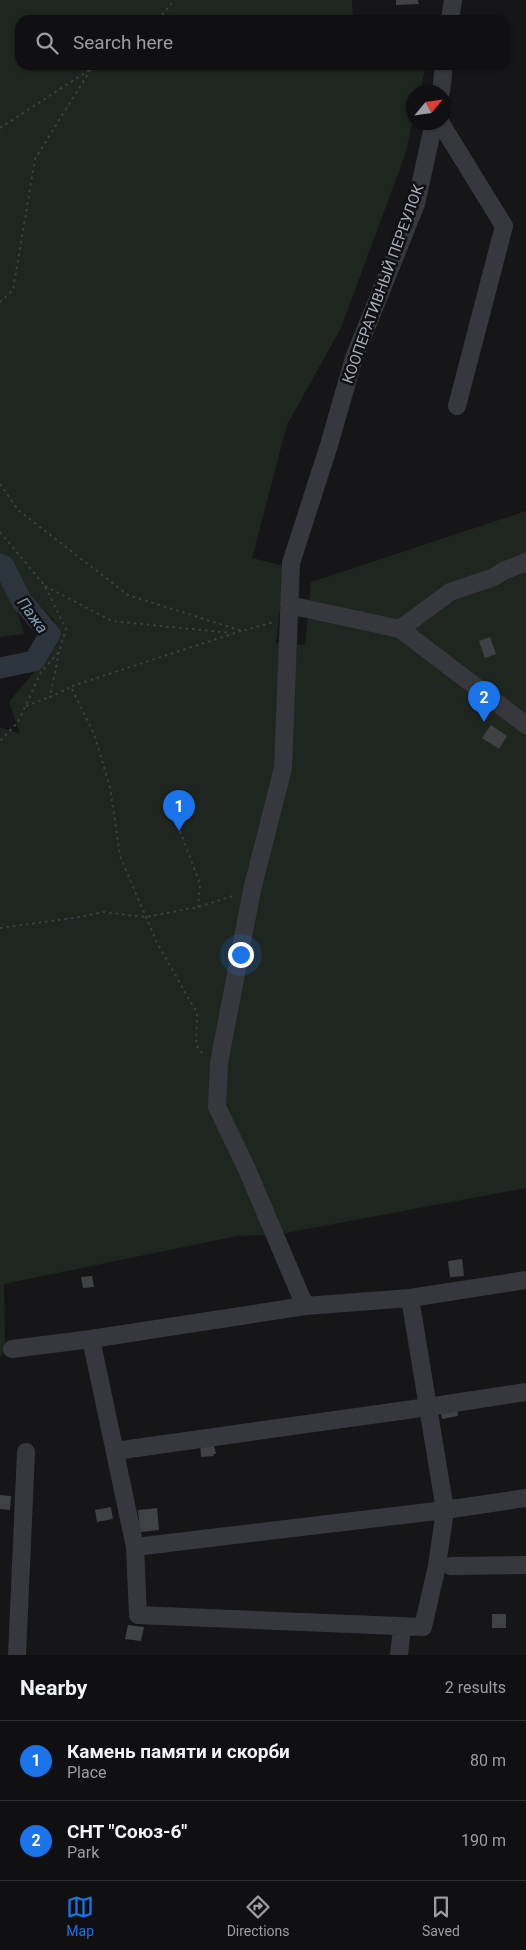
<!DOCTYPE html>
<html lang="en">
<head>
<meta charset="utf-8">
<style>
  :root { --surface:#101012; --page:#1e1e20; --text:#f1f3f6; --muted:#9c9d9f; --line:#303032; --accent:#1a73e8 }
  body { margin:0; font-family:Roboto,sans-serif; background:var(--page); color:var(--text) }
  .compass { position:absolute; left:406px; top:85px; width:45px; height:45px; border-radius:50%; background:var(--surface); box-shadow:0 1px 4px #0004; rotate:61deg }
  .you { position:absolute; left:240px; top:954px; width:18px; height:18px; margin:-12px; border:4px solid #fff; border-radius:50%; background:#1a73e8; box-shadow:0 0 0 8px #1a73e833 }
  .badge { display:grid; place-items:center; width:32px; height:32px; border-radius:50%; background:var(--accent); color:#fff; font-size:16px; font-weight:700 }
  .pin { position:absolute; translate:-50% -41px; filter:drop-shadow(0 1px 2px #0008) }
  .pin::after { content:''; position:absolute; top:26px; width:18px; height:15px; background:inherit; clip-path:polygon(0 0,100% 0,50% 100%) }
  .list { margin:0; padding:0; list-style:none }
  h2 { display:flex; justify-content:space-between; align-items:center; height:65px; margin:0; padding:0 20px; font-size:21px }
  h2 small { font-size:16px; font-weight:400; color:var(--muted) }
  .list li { display:grid; grid-template-columns:32px 1fr auto; gap:15px; align-items:center; box-sizing:border-box; height:80px; padding:0 20px; border-top:1px solid var(--line) }
  .list b { display:block; font-size:19px; white-space:nowrap }
  .list p { margin:0; font-size:16px; white-space:nowrap; color:var(--muted) }
  .list em { font-size:16px; font-style:normal; color:var(--muted) }
  .icon { flex:none; width:28px; height:28px; fill:none; stroke:currentColor; stroke-width:2; stroke-linecap:round; stroke-linejoin:round }
  .map { position:relative; flex:none; width:526px; height:1655px; overflow:hidden }
  .search { position:absolute; background:var(--surface); box-shadow:0 1px 4px #0004; left:15px; right:15px; top:15px; height:55px; display:flex; align-items:center; gap:12px; box-sizing:border-box; padding:0 18px; border-radius:15px; color:var(--muted); font-size:19px }
  .sheet { height:225px; background:var(--surface) }
  nav { display:flex; justify-content:space-around; align-items:center; box-sizing:border-box; height:70px; border-top:1px solid var(--line); background:var(--surface); font-size:14px; color:var(--muted) }
  nav a { display:grid; justify-items:center; gap:2px }
  nav .on { color:var(--accent) }
  .map>svg:first-child { display:block }
  .green { fill:#1e261f }
  .lines { fill:none; stroke-linecap:round; stroke-linejoin:round }
  .river { stroke:#2c353c; stroke-width:21 }
  .building { fill:#404145 }
  .path { stroke:#3d3f44; stroke-width:2; stroke-dasharray:2.5 4; stroke-linecap:butt }
  .minor { stroke:#37383d; stroke-width:18 }
  .labels { text-anchor:middle; stroke-width:5; stroke-linejoin:round; paint-order:stroke }
  .street-label { font-size:15px; fill:#a8adb8; stroke:#111113 }
  .water-label { font-size:16px; font-style:italic; fill:#7f9bb3; stroke:#111113 }
</style>
</head>
<body>
<div class="map">
<svg width="526" height="1655" viewBox="0 0 526 1655">
  <rect width="100%" height="100%" fill="#161618"/>
  <!-- green -->
  <path class="green" d="M0 0H352L353 20H20V65H426L420 92H414L413 120 405 155 341 328 287 425 252 558 285 566 276 643 305 645 311 582 526 511V1188L275 1235 237 1236 4 1284 5 1350 0 1358V727L20 734 9 702 43 662 54 620 6 575 24 634 0 637Z"/>
  <g class="lines">
    <!-- river -->
    <path class="river" d="M0 564 4 566 21 600 50 634 34 661 0 668"/>
  </g>
  <!-- building -->
  <path class="building" d="M396 0H418L419 4 396 5Z
    M490 637 496 654 485 658 479 641Z
    M491 725 507 736 499 749 482 738Z
    M462 1259 464 1276 450 1277 448 1261Z
    M92 1276 94 1287 83 1288 81 1277Z
    M457 1406 458 1416 442 1419 440 1409Z
    M213 1441 216 1454H213L214 1456 201 1457 200 1442Z
    M0 1495 11 1496 10 1510 0 1509Z
    M111 1507 113 1519 97 1522 95 1510Z
    M157 1508 159 1530 140 1532 138 1510Z
    M492 1614H506V1628H492Z
    M128 1625 144 1627 141 1641 125 1639Z"/>
  <g class="lines">
    <!-- path -->
    <path class="path" d="M158 20 174 0
      M0 128 97 65
      M0 302 13 290 35 159 91 69
      M0 484 18 510 128 595 242 631 274 622
      M0 532 45 586 66 629 59 652 41 672 18 722 0 741
      M45 586 112 621 231 633
      M59 652 50 697 71 687 94 734 110 787 120 856 157 943 197 1013 196 1045 201 1052 206 1055
      M72 686 241 631
      M26 706 50 697
      M180 831 200 884 198 907
      M0 928 80 917 103 912 146 917 198 907 236 895"/>
    <!-- minor -->
    <path class="minor" d="M450 20 453 0
      M441 92 444 65
      M440 122 504 226 457 406
      M289 605 400 629 526 725
      M400 629 450 592 494 577 503 571 526 562
      M410 1298 526 1280
      M305 1306 91 1339 135 1547 445 1510 410 1298 305 1306 246 1167 217 1107 219 1063 252 890 283 768 291 563 329 445 354 358 416 204 434 122
      M12 1349 91 1339
      M115 1451 428 1407 526 1392
      M135 1547 138 1615 423 1627 437 1566 445 1510 526 1498
      M451 1566 526 1565
      M17 1655 26 1452
      M399 1655 401 1637"/>
  </g>
  <g class="labels">
    <!-- street labels -->
    <g class="street-label">
      <text transform="translate(383 284) rotate(-70)" y="5">КООПЕРАТИВНЫЙ ПЕРЕУЛОК</text>
    </g>
    <!-- water labels -->
    <g class="water-label">
      <text transform="translate(33 615) rotate(54)" y="6">Пажа</text>
    </g>
  </g>
</svg>
<svg class="compass" viewBox="-18 -18 36 36"><path d="M0-13l5 13h-10z" fill="#e53935"/><path d="M0 13l5-13h-10z" fill="#9c9d9f"/></svg>
<div class="you"></div>
<div class="pin badge" style="left:179px;top:831px">1</div>
<div class="pin badge" style="left:484px;top:722px">2</div>
<div class="search"><svg class="icon" aria-label="search" viewBox="0 0 24 24"><circle cx="10" cy="10" r="6"/><path d="M15 15l6 6"/></svg>Search here</div>
</div>
<section class="sheet">
<h2>Nearby<small>2 results</small></h2>
<ul class="list">
<li><span class="badge">1</span><div><b>Камень памяти и скорби</b><p>Place</p></div><em>80 m</em></li>
<li><span class="badge">2</span><div><b>СНТ &quot;Союз-6&quot;</b><p>Park</p></div><em>190 m</em></li>
</ul>
</section>
<nav>
<a class="on"><svg class="icon" aria-label="map" viewBox="0 0 24 24"><path d="M3 6l6-2 6 2 6-2v14l-6 2-6-2-6 2zM9 4v14M15 6v14"/></svg>Map</a>
<a><svg class="icon" aria-label="directions" viewBox="0 0 24 24"><path d="M12 3l9 9-9 9-9-9zM9 14v-3h6M13 9l2 2-2 2"/></svg>Directions</a>
<a><svg class="icon" aria-label="saved" viewBox="0 0 24 24"><path d="M7 4h10v16l-5-4-5 4z"/></svg>Saved</a>
</nav>
</body>
</html>
